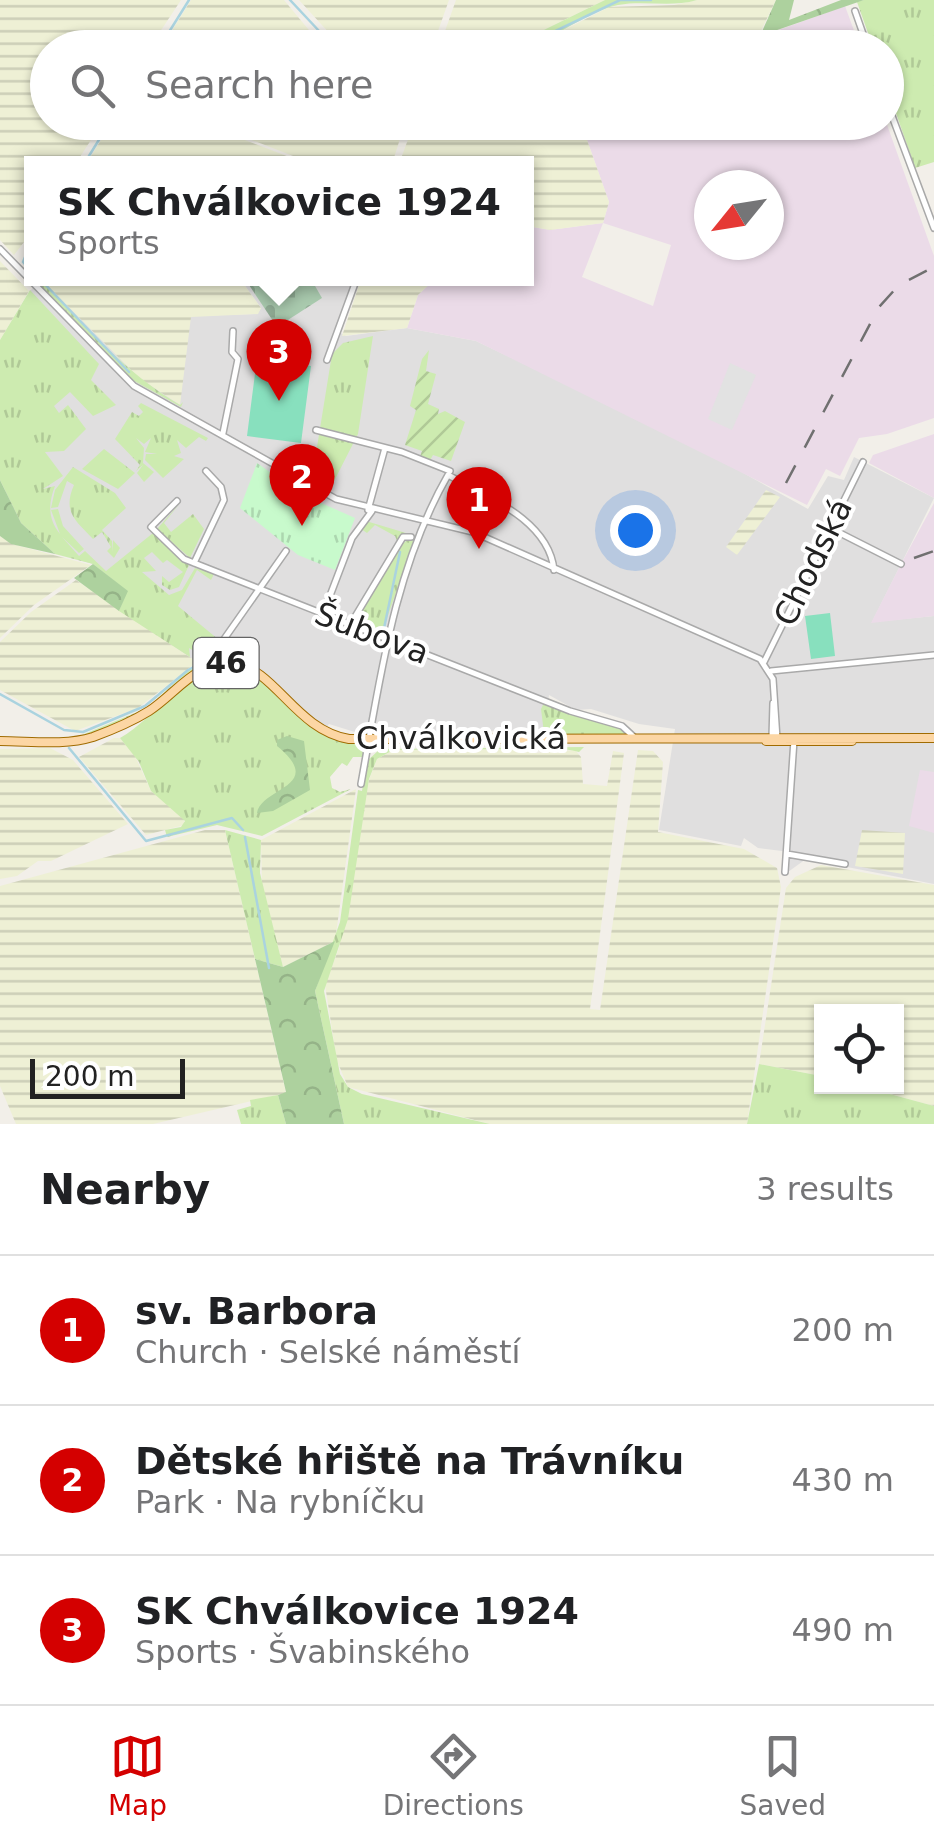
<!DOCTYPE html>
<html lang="en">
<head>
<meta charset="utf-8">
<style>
  :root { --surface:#fff; --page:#f6f6f6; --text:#202124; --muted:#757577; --line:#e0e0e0; --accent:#d40000 }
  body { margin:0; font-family:"DejaVu Sans",sans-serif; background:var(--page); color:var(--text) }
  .controls { position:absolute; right:30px; bottom:30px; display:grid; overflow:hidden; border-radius:0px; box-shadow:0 2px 8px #0004 }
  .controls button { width:90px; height:90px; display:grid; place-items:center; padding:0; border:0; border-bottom:2px solid var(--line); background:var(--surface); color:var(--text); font:50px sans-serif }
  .compass { position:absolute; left:694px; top:170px; width:90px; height:90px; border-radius:50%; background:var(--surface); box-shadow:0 2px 8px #0004; rotate:240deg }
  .scale { position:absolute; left:30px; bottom:25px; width:155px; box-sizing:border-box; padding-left:10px; border:5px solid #222; border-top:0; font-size:28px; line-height:35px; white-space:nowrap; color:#222; -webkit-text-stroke:8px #fff; paint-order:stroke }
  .you { position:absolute; left:635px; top:530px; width:35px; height:35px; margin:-25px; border:8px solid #fff; border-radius:50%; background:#1a73e8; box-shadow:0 0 0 15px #1a73e833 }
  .badge { display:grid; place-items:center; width:65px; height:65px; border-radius:50%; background:var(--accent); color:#fff; font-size:32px; font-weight:700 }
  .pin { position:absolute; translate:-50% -82px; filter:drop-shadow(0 2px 5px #0008) }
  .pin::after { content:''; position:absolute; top:52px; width:35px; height:30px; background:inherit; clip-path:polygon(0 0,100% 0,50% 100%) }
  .popup { position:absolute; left:24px; top:156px; width:510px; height:130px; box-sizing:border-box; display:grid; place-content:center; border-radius:0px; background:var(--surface); filter:drop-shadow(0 2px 8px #0005); font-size:32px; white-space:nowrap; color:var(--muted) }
  .popup b { font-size:38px; color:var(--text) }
  .popup::after { content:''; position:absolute; left:50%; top:100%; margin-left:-20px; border:20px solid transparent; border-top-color:var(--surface) }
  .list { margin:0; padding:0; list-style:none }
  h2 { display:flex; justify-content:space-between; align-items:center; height:130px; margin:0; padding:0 40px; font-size:42px }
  h2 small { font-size:32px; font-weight:400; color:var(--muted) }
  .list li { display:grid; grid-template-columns:65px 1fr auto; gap:30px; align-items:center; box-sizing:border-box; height:150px; padding:0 40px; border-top:2px solid var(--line) }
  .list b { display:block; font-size:38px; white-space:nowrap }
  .list p { margin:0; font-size:32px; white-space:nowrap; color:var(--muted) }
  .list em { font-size:32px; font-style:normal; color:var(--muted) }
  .icon { flex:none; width:55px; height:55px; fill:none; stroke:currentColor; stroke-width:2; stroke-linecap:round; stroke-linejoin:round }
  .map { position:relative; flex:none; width:934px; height:1124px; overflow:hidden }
  .search { position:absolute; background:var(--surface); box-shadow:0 2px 8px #0004; left:30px; right:30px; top:30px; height:110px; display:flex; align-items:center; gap:25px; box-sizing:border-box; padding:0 35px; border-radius:55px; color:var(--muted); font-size:38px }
  .sheet { height:580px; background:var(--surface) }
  nav { display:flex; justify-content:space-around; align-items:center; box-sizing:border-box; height:140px; border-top:2px solid var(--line); background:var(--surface); font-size:28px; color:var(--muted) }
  nav a { display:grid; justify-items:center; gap:5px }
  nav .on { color:var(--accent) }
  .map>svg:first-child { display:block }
  .residential { fill:#e0dfdf }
  .industrial { fill:#ebdbe8; fill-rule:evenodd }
  .farmland { fill:url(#farmland-rules) }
  .grass { fill:url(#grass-tufts) }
  .forest { fill:url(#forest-crowns) }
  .cemetery { fill:url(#cemetery-stones) }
  .park { fill:url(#park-tufts) }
  .garden { fill:url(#garden-furrows) }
  .pitch { fill:#88e0be }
  .parking { fill:#e2e2e2 }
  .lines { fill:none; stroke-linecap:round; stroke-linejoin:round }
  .stream { stroke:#aad3df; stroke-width:2.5 }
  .minor-casing { stroke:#a9a9a9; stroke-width:8 }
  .major-casing { stroke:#a06b00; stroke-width:10 }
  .minor { stroke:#fff; stroke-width:5 }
  .major { stroke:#fcd6a4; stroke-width:8 }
  .rail { stroke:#707070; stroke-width:2.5; stroke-dasharray:20 20; stroke-linecap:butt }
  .labels { text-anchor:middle; stroke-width:8; stroke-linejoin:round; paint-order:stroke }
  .shield { fill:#fff; stroke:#646464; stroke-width:2.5 }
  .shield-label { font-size:30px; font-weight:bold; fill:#222 }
  .street-label { font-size:32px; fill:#222; stroke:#fff }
</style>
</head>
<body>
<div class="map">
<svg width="934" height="1124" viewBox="0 0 934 1124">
  <defs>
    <pattern id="farmland-rules" width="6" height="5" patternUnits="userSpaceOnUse" patternTransform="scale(2.5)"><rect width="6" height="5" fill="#eef0d5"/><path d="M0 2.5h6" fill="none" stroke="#ccceb7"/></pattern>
    <pattern id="grass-tufts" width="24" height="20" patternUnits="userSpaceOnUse" patternTransform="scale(2.5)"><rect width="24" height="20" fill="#cdebb0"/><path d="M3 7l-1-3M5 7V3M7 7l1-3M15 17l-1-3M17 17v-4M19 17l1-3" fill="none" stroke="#b0c997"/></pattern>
    <pattern id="forest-crowns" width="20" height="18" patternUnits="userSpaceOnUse" patternTransform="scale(2.5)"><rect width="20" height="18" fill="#add19e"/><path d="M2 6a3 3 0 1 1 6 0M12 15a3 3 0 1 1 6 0" fill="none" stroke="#95b388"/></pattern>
    <pattern id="cemetery-stones" width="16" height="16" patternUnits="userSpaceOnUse" patternTransform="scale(2.5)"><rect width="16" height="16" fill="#aacbaf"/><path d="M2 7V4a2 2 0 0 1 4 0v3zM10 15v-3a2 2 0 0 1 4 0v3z" fill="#92ae96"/></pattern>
    <pattern id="park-tufts" width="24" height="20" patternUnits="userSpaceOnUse" patternTransform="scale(2.5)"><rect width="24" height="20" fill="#c8facc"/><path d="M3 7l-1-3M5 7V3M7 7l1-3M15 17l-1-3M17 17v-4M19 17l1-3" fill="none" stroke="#acd6af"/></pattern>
    <pattern id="garden-furrows" width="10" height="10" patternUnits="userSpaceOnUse" patternTransform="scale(2.5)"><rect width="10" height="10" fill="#cdebb0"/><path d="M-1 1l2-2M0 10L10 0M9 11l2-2" fill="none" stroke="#b0c997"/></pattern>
  </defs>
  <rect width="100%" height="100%" fill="#f2efe9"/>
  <!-- residential -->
  <path class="residential" d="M240 279H361L341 333 346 336 407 328 476 341 693 445 808 509 828 476 844 480 854 457 934 498 872 622 934 616V884L806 859 788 872 790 852 758 848 744 838 741 846 659 830 675 729 639 724 591 709 576 710 549 695 544 730 358 733 329 724 320 735 208 676 197 662 119 611 127 591 93 564 0 536 30 291 38 282 191 316 257 314 261 308Z"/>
  <!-- industrial -->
  <path class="industrial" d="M845 6 860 47 729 48Z
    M886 122 934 256V418L887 434 859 438 840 476 826 469 807 505 476 341 407 328 418 295 435 279 526 278 527 226 550 230 603 223 609 202 581 123ZM709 185H769V245H709ZM603 223 671 245 653 306 582 277Z
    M934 434V498L869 463 873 455Z
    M934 503V616L871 623 901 564Z
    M920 770 934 772V833L909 826Z"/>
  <!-- farmland -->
  <path class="farmland" d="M0 0H181L150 47 48 48V122L102 123 76 163 31 164V233L14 255 0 240Z
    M191 0H284L323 47 161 48Z
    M299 0H449L432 48 342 47Z
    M456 0H605L509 47 439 48Z
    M697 0H776L759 35 725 47 529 48 609 7 674 5Z
    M112 122 200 123 305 163 86 164Z
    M208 123H405L392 164 311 163Z
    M414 123H581L609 202 603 223 550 230 527 226 526 164H399Z
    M0 261 29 291 0 340Z
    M41 279H240L261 308 258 314 191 317 180 405 139 378Z
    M361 279V278L435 279 418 295 407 328 342 336Z
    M766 490 780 497 737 555 726 547Z
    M0 536 12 544 91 565 34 605 0 638Z
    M76 580 197 662 138 708 75 731 0 690V642L31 612Z
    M114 738H120L135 756 151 791 184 818V825L146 835 79 757Z
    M50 748 73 760 128 824 51 861H38L17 876 0 879V749Z
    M516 749 536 753 575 750 581 757 583 784 607 786 613 751 624 753 590 1009 600 1010 638 750 653 751 663 762 658 832 744 849 777 868 781 887 747 1124H490L348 1087 337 1061 325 985 339 948 369 780 377 759 393 750Z
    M356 789 335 941 283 967 262 884 261 840Z
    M205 830H225L286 1093 153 1124H16L0 1086V886Z
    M862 830 905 833 903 874 855 866Z
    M821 865 934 885V1106L864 1087 896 1086V1012H822L821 1076 759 1064 786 888 795 877Z"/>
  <!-- grass -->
  <path class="grass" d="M605 0H697C670 8 645 0 618 5 579 13 550 48 509 47Z
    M864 0H934V162L915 168 887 87 886 48 873 47 857 2Z
    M32 279H41C84 324 125 373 180 405L183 402 181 407 127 377Z
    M30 290 99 364 91 380 116 405 93 416 70 392 54 406 59 413 68 405 86 429 64 451 45 452 63 476 43 489 55 486C48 504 48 519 60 534L51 510 58 509 63 526 84 549 79 553 62 537 79 556 85 551 106 571 153 533 189 565 179 587 170 590 162 585V576L169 582 183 572 167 560 163 563 152 552 144 558 156 571 142 572 169 595 182 590 195 568 214 574 211 580 197 570 178 606 219 640C200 682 122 728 77 737L147 708 203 657 189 648 190 657 119 611 127 591 93 564 55 554 21 523 0 480V340Z
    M373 336 358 434 329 491 312 478 332 354 343 343Z
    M141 403 208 438 206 441 199 437 186 448 177 440 181 453 174 456 184 459 163 478 145 460 146 454H157L145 452 151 438 144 444 136 438 144 448 143 463 154 472 144 482 137 473 143 465 136 471 140 465 115 439 132 412 139 416 143 412 138 406Z
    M104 449 135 473 118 489 82 469Z
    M73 467 115 493 126 508 102 530 112 541 113 552V540L120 548 114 558 107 551 111 547 102 532 93 539C76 521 62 512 74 485L67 481 58 507 51 508 55 490Z
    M181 502 164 523 171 532 193 514 204 529 190 558 157 529Z
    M366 521 416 536 381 635 359 625 355 619 402 544 412 537 404 533 398 543 395 536 375 525 367 533 361 529Z
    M231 667C282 677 289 735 362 744L364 757H353L347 766 342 763 330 777 332 788 340 792 351 789 262 836 217 825 167 837 165 830 181 827 185 821 151 791 139 762 120 738C156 718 185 668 231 667Z
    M545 701 569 714 626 729 628 734 528 736 544 733 541 709Z
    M584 747 579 752C559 746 537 751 516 749L393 750 377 759 369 779 348 919 324 991 340 1074 348 1087 362 1094 490 1124H344L315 991 340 922 358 790 362 791 367 761 380 749Z
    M225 830 261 840 260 873 283 967 255 959Z
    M759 1064 821 1076 822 1086 864 1087 934 1106V1124H747Z
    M278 1095 286 1124H241L237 1110 251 1106 250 1100Z"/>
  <!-- forest -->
  <path class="forest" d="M776 0H794L789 20 841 0H864L760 36Z
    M0 480 21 523 55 554 11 544 0 536Z
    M93 564 128 591 119 611 74 578Z
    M287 736 304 741 310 790 273 811 257 813C261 787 327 787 277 746V740Z
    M335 941 315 991 344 1124H286L278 1095 286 1092 255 959 283 967Z"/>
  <!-- cemetery -->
  <path class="cemetery" d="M245 279H311L322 298 277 327Z"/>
  <!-- park -->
  <path class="park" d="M257 463 301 494 355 518 335 570 298 555 240 508Z"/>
  <!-- garden -->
  <path class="garden" d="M429 350 426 371 436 374 428 404 439 409 438 414 445 411 465 422 451 461 433 455 429 462 419 459 422 451 405 445 416 410 410 406 422 359Z"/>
  <!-- pitch -->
  <path class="pitch" d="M257 358 311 366 301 443 247 436Z
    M830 613 835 656 811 659 805 616Z"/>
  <!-- parking -->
  <path class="parking" d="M730 363 756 375 732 430 708 419Z"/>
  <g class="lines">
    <!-- stream -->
    <path class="stream" d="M290 0 335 48
      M159 48 189 0
      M520 48 620 0H651
      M84 164 110 122
      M31 243 23 262 31 271
      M39 278 129 372
      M383 633 400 552
      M0 694 64 730 83 732 145 706 188 670 211 658
      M69 748 146 841 232 818 243 830
      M245 837 269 968"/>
    <defs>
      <path id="minor" d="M855 11 868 48
        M886 100 934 228
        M0 249 134 386 336 499 473 532 760 659 773 679 777 739
        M327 360 357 278
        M316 430 402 452 450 471
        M223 433 238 359 232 352 233 331
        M177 501 151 527 184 559 570 711 622 726 635 738
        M368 510 385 448
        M830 528 901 564
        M194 563 224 500 221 487 206 471
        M323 614 352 538 372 511
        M350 625 403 537H411
        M764 662 863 462
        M216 664 222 642 286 551
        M771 671 934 655
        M772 737 773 703
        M361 784C380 679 394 569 448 475 486 496 549 520 554 570
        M787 854 845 864
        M785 872 794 740"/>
      <path id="major" d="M0 741C30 741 64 746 93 737 112 730 133 721 149 711 177 693 197 659 235 664 275 669 296 730 349 739L934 738
        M766 741H852"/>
    </defs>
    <!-- minor casing -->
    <use href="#minor" class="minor-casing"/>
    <!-- major casing -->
    <use href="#major" class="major-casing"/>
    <!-- minor -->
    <use href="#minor" class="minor"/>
    <!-- major -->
    <use href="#major" class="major"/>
    <!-- rail -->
    <path class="rail" d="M786 483 879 307 899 285 934 267
      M914 558 934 551"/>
  </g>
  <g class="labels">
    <!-- shield labels -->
    <rect class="shield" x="193.5" y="638" width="65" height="50" rx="8"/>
    <g class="shield-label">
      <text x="226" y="673">46</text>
    </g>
    <!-- street labels -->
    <g class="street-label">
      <text transform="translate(813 562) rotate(-64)" y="11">Chodská</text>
      <text transform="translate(372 633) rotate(21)" y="11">Šubova</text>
      <text x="461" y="749">Chválkovická</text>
    </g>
  </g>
</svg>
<div class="controls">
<button><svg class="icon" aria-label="locate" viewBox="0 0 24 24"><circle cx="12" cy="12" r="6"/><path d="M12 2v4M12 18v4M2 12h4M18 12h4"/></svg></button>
</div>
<svg class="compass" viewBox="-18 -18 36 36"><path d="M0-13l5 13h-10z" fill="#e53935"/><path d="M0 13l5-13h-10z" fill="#757577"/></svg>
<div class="scale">200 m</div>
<div class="you"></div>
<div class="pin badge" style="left:479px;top:549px">1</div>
<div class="pin badge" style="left:302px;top:526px">2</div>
<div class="pin badge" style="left:279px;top:401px">3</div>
<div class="popup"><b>SK Chválkovice 1924</b>Sports</div>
<div class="search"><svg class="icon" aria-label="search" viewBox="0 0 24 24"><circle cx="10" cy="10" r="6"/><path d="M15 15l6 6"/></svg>Search here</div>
</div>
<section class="sheet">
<h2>Nearby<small>3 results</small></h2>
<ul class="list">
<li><span class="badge">1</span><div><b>sv. Barbora</b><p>Church · Selské náměstí</p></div><em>200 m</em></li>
<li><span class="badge">2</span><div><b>Dětské hřiště na Trávníku</b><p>Park · Na rybníčku</p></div><em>430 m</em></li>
<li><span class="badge">3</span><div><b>SK Chválkovice 1924</b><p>Sports · Švabinského</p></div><em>490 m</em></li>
</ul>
</section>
<nav>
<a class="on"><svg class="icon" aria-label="map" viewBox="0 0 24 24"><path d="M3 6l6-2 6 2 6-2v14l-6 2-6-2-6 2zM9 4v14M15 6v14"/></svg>Map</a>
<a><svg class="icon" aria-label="directions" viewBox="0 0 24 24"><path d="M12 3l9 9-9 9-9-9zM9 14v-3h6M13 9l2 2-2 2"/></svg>Directions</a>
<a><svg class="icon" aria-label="saved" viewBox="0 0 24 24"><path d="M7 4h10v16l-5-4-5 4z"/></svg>Saved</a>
</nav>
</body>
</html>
